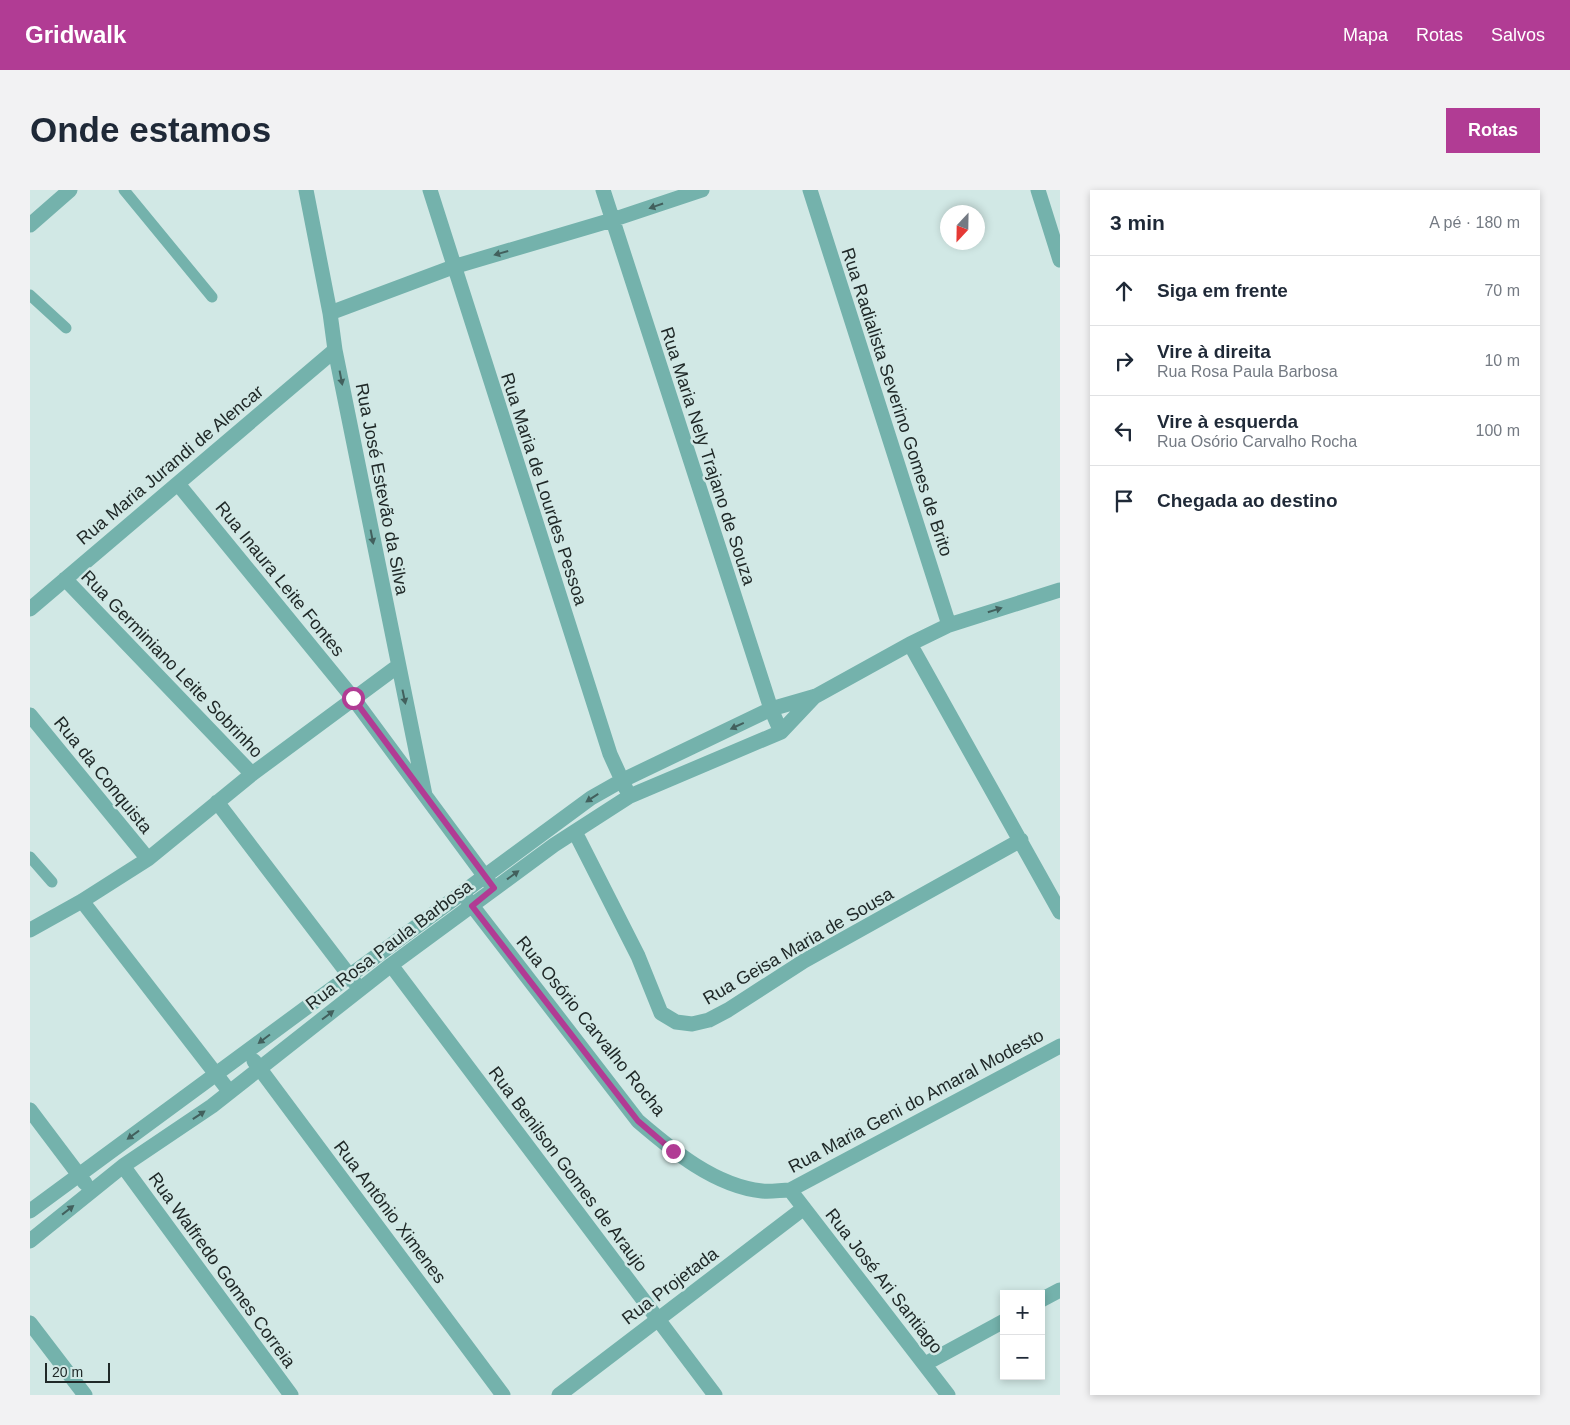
<!DOCTYPE html>
<html lang="pt">
<head>
<meta charset="utf-8">
<style>
  :root { --surface:#fff; --page:#f2f2f3; --text:#1f2937; --muted:#747a83; --line:#e0e1e3; --accent:#b13c94 }
  body { margin:0; font-family:Arial,sans-serif; background:var(--page); color:var(--text) }
  .controls { position:absolute; right:15px; bottom:15px; display:grid; overflow:hidden; border-radius:0px; box-shadow:0 2px 8px #0003 }
  .controls button { width:45px; height:45px; display:grid; place-items:center; padding:0; border:0; border-bottom:1px solid var(--line); background:var(--surface); color:var(--text); font:25px sans-serif }
  .compass { position:absolute; left:910px; top:15px; width:45px; height:45px; border-radius:50%; background:var(--surface); box-shadow:0 2px 8px #0003; rotate:202deg }
  .scale { position:absolute; left:15px; bottom:12px; width:65px; box-sizing:border-box; padding-left:5px; border:2px solid #202928; border-top:0; font-size:14px; line-height:18px; white-space:nowrap; color:#202928; -webkit-text-stroke:4px #d1e8e5; paint-order:stroke }
  .stop { position:absolute; width:15px; height:15px; margin:-11px; border:4px solid #b13c94; border-radius:50%; background:#fff }
  .stop.end { background:#b13c94; border-color:#fff; box-shadow:0 1px 5px #0008 }
  .list { margin:0; padding:0; list-style:none }
  h2 { display:flex; justify-content:space-between; align-items:center; height:65px; margin:0; padding:0 20px; font-size:21px }
  h2 small { font-size:16px; font-weight:400; color:var(--muted) }
  .list li { display:grid; grid-template-columns:32px 1fr auto; gap:15px; align-items:center; box-sizing:border-box; height:70px; padding:0 20px; border-top:1px solid var(--line) }
  .list b { display:block; font-size:19px; white-space:nowrap }
  .list p { margin:0; font-size:16px; white-space:nowrap; color:var(--muted) }
  .list em { font-size:16px; font-style:normal; color:var(--muted) }
  .icon { flex:none; width:28px; height:28px; fill:none; stroke:currentColor; stroke-width:2; stroke-linecap:round; stroke-linejoin:round }
  .map { position:relative; flex:none; width:1030px; height:1205px; overflow:hidden; border-radius:0px }
  header { display:flex; align-items:center; gap:30px; box-sizing:border-box; height:70px; padding:0 25px; background:var(--accent); color:#fff }
  header strong { font-size:24px }
  nav { display:flex; gap:28px; margin-inline-start:auto; font-size:18px }
  .intro { display:flex; align-items:center; justify-content:space-between; box-sizing:border-box; height:120px; padding:0 30px }
  h1 { margin:0; font-size:35px }
  .button { padding:12px 22px; border-radius:0px; background:var(--accent); color:#fff; font-size:18px; font-weight:700 }
  main { display:flex; gap:30px; padding:0 30px }
  aside { flex:1; background:var(--surface); border-radius:0px; box-shadow:0 2px 8px #0003 }
  .map>svg:first-child { display:block }
  .lines { fill:none; stroke-linecap:round; stroke-linejoin:round }
  .lane { stroke:#74b2ac; stroke-width:11 }
  .street { stroke:#74b2ac; stroke-width:15 }
  .oneway { fill:#42605d }
  .route { stroke:#b13c94; stroke-width:6 }
  .labels { text-anchor:middle; stroke-width:5; stroke-linejoin:round; paint-order:stroke }
  .street-label { font-size:18px; fill:#202928; stroke:#d1e8e5 }
</style>
</head>
<body>
<header>
<strong>Gridwalk</strong>
<nav><a>Mapa</a><a>Rotas</a><a>Salvos</a></nav>
</header>
<div class="intro"><h1>Onde estamos</h1><a class="button">Rotas</a></div>
<main>
<div class="map">
<svg width="1030" height="1205" viewBox="0 0 1030 1205">
  <rect width="100%" height="100%" fill="#d1e8e5"/>
  <g class="lines">
    <!-- lane -->
    <path class="lane" d="M94 0 182 107
      M0 105 36 138
      M0 667 22 692"/>
    <!-- street -->
    <path class="street" d="M276 0 300 123 305 160 395 605
      M400 0 580 564 596 599
      M573 0 741 519 751 542
      M780 0 919 435
      M1008 0 1030 70
      M0 35 40 0
      M300 123 423 77 582 30 672 0
      M148 294 323 508 459 692
      M35 389 222 584
      M0 419 305 160
      M880 454 1030 722
      M0 525 118 669
      M187 612 325 793
      M545 642 608 766 631 823 646 832 662 834 679 830 698 820 774 771 991 650
      M437 709 608 931C643 961 685 996 732 1001 741 1002 751 1000 760 1000L1030 856
      M52 711 199 901
      M0 740 52 711 118 669 222 584 368 476
      M361 775 685 1205
      M224 871 473 1205
      M0 920 55 993
      M93 976 261 1205
      M760 1000 918 1205
      M0 1021 561 608 591 591 741 519 786 506 880 454 919 435 1030 400
      M0 1051 93 976 182 916 361 775 524 655 600 606 751 542 785 506
      M1011 1110 1030 1100
      M0 1133 55 1205
      M895 1174 974 1131
      M529 1205 774 1018"/>
  </g>
  <!-- one-way arrows -->
  <defs><path id="oneway-solid" d="M-6-.8H1V-3.2L6.5 0L1 3.2V.8H-6Z" transform="scale(1.25)"/></defs>
  <g class="oneway">
    <use href="#oneway-solid" transform="translate(626 16) rotate(161)"/>
    <use href="#oneway-solid" transform="translate(471 63) rotate(164)"/>
    <use href="#oneway-solid" transform="translate(311 188) rotate(79)"/>
    <use href="#oneway-solid" transform="translate(342 347) rotate(79)"/>
    <use href="#oneway-solid" transform="translate(965 420) rotate(-17)"/>
    <use href="#oneway-solid" transform="translate(374 507) rotate(78)"/>
    <use href="#oneway-solid" transform="translate(707 536) rotate(155)"/>
    <use href="#oneway-solid" transform="translate(562 608) rotate(147)"/>
    <use href="#oneway-solid" transform="translate(483 685) rotate(-36)"/>
    <use href="#oneway-solid" transform="translate(298 825) rotate(-37)"/>
    <use href="#oneway-solid" transform="translate(234 849) rotate(143)"/>
    <use href="#oneway-solid" transform="translate(169 925) rotate(-34)"/>
    <use href="#oneway-solid" transform="translate(103 945) rotate(144)"/>
    <use href="#oneway-solid" transform="translate(38 1020) rotate(-38)"/>
  </g>
  <g class="lines">
    <!-- route -->
    <path class="route" d="M323 508 464 698 442 716 608 931 643 961"/>
  </g>
  <g class="labels">
    <!-- street labels -->
    <g class="street-label">
      <text transform="translate(867 212) rotate(72)" y="6">Rua Radialista Severino Gomes de Brito</text>
      <text transform="translate(678 266) rotate(72)" y="6">Rua Maria Nely Trajano de Souza</text>
      <text transform="translate(140 275) rotate(-40)" y="6">Rua Maria Jurandi de Alencar</text>
      <text transform="translate(352 299) rotate(79)" y="6">Rua José Estevão da Silva</text>
      <text transform="translate(514 299) rotate(72)" y="6">Rua Maria de Lourdes Pessoa</text>
      <text transform="translate(250 389) rotate(51)" y="6">Rua Inaura Leite Fontes</text>
      <text transform="translate(142 474) rotate(46)" y="6">Rua Germiniano Leite Sobrinho</text>
      <text transform="translate(73 585) rotate(51)" y="6">Rua da Conquista</text>
      <text transform="translate(359 755) rotate(-37)" y="6">Rua Rosa Paula Barbosa</text>
      <text transform="translate(768 756) rotate(-30)" y="6">Rua Geisa Maria de Sousa</text>
      <text transform="translate(561 836) rotate(51)" y="6">Rua Osório Carvalho Rocha</text>
      <text transform="translate(886 911) rotate(-28)" y="6">Rua Maria Geni do Amaral Modesto</text>
      <text transform="translate(538 979) rotate(53)" y="6">Rua Benilson Gomes de Araujo</text>
      <text transform="translate(360 1022) rotate(53)" y="6">Rua Antônio Ximenes</text>
      <text transform="translate(192 1080) rotate(54)" y="6">Rua Walfredo Gomes Correia</text>
      <text transform="translate(854 1091) rotate(52)" y="6">Rua José Ari Santiago</text>
      <text transform="translate(640 1096) rotate(-37)" y="6">Rua Projetada</text>
    </g>
  </g>
</svg>
<div class="controls">
<button>+</button>
<button>−</button>
</div>
<svg class="compass" viewBox="-18 -18 36 36"><path d="M0-13l5 13h-10z" fill="#e53935"/><path d="M0 13l5-13h-10z" fill="#747a83"/></svg>
<div class="scale">20 m</div>
<div class="stop" style="left:323px;top:508px"></div>
<div class="stop end" style="left:643px;top:961px"></div>
</div>
<aside>
<h2>3 min<small>A pé · 180 m</small></h2>
<ul class="list">
<li><svg class="icon" aria-label="ahead" viewBox="0 0 24 24"><path d="M12 20V5M6 11l6-6 6 6"/></svg><div><b>Siga em frente</b></div><em>70 m</em></li>
<li><svg class="icon" aria-label="right" viewBox="0 0 24 24"><path d="M7 20v-9h11M14 6l5 5-5 5"/></svg><div><b>Vire à direita</b><p>Rua Rosa Paula Barbosa</p></div><em>10 m</em></li>
<li><svg class="icon" aria-label="left" viewBox="0 0 24 24"><path d="M17 20v-9H6M10 6l-5 5 5 5"/></svg><div><b>Vire à esquerda</b><p>Rua Osório Carvalho Rocha</p></div><em>100 m</em></li>
<li><svg class="icon" aria-label="arrive" viewBox="0 0 24 24"><path d="M6 21V4h12l-3 4 3 4H6"/></svg><div><b>Chegada ao destino</b></div></li>
</ul>
</aside>
</main>
</body>
</html>
